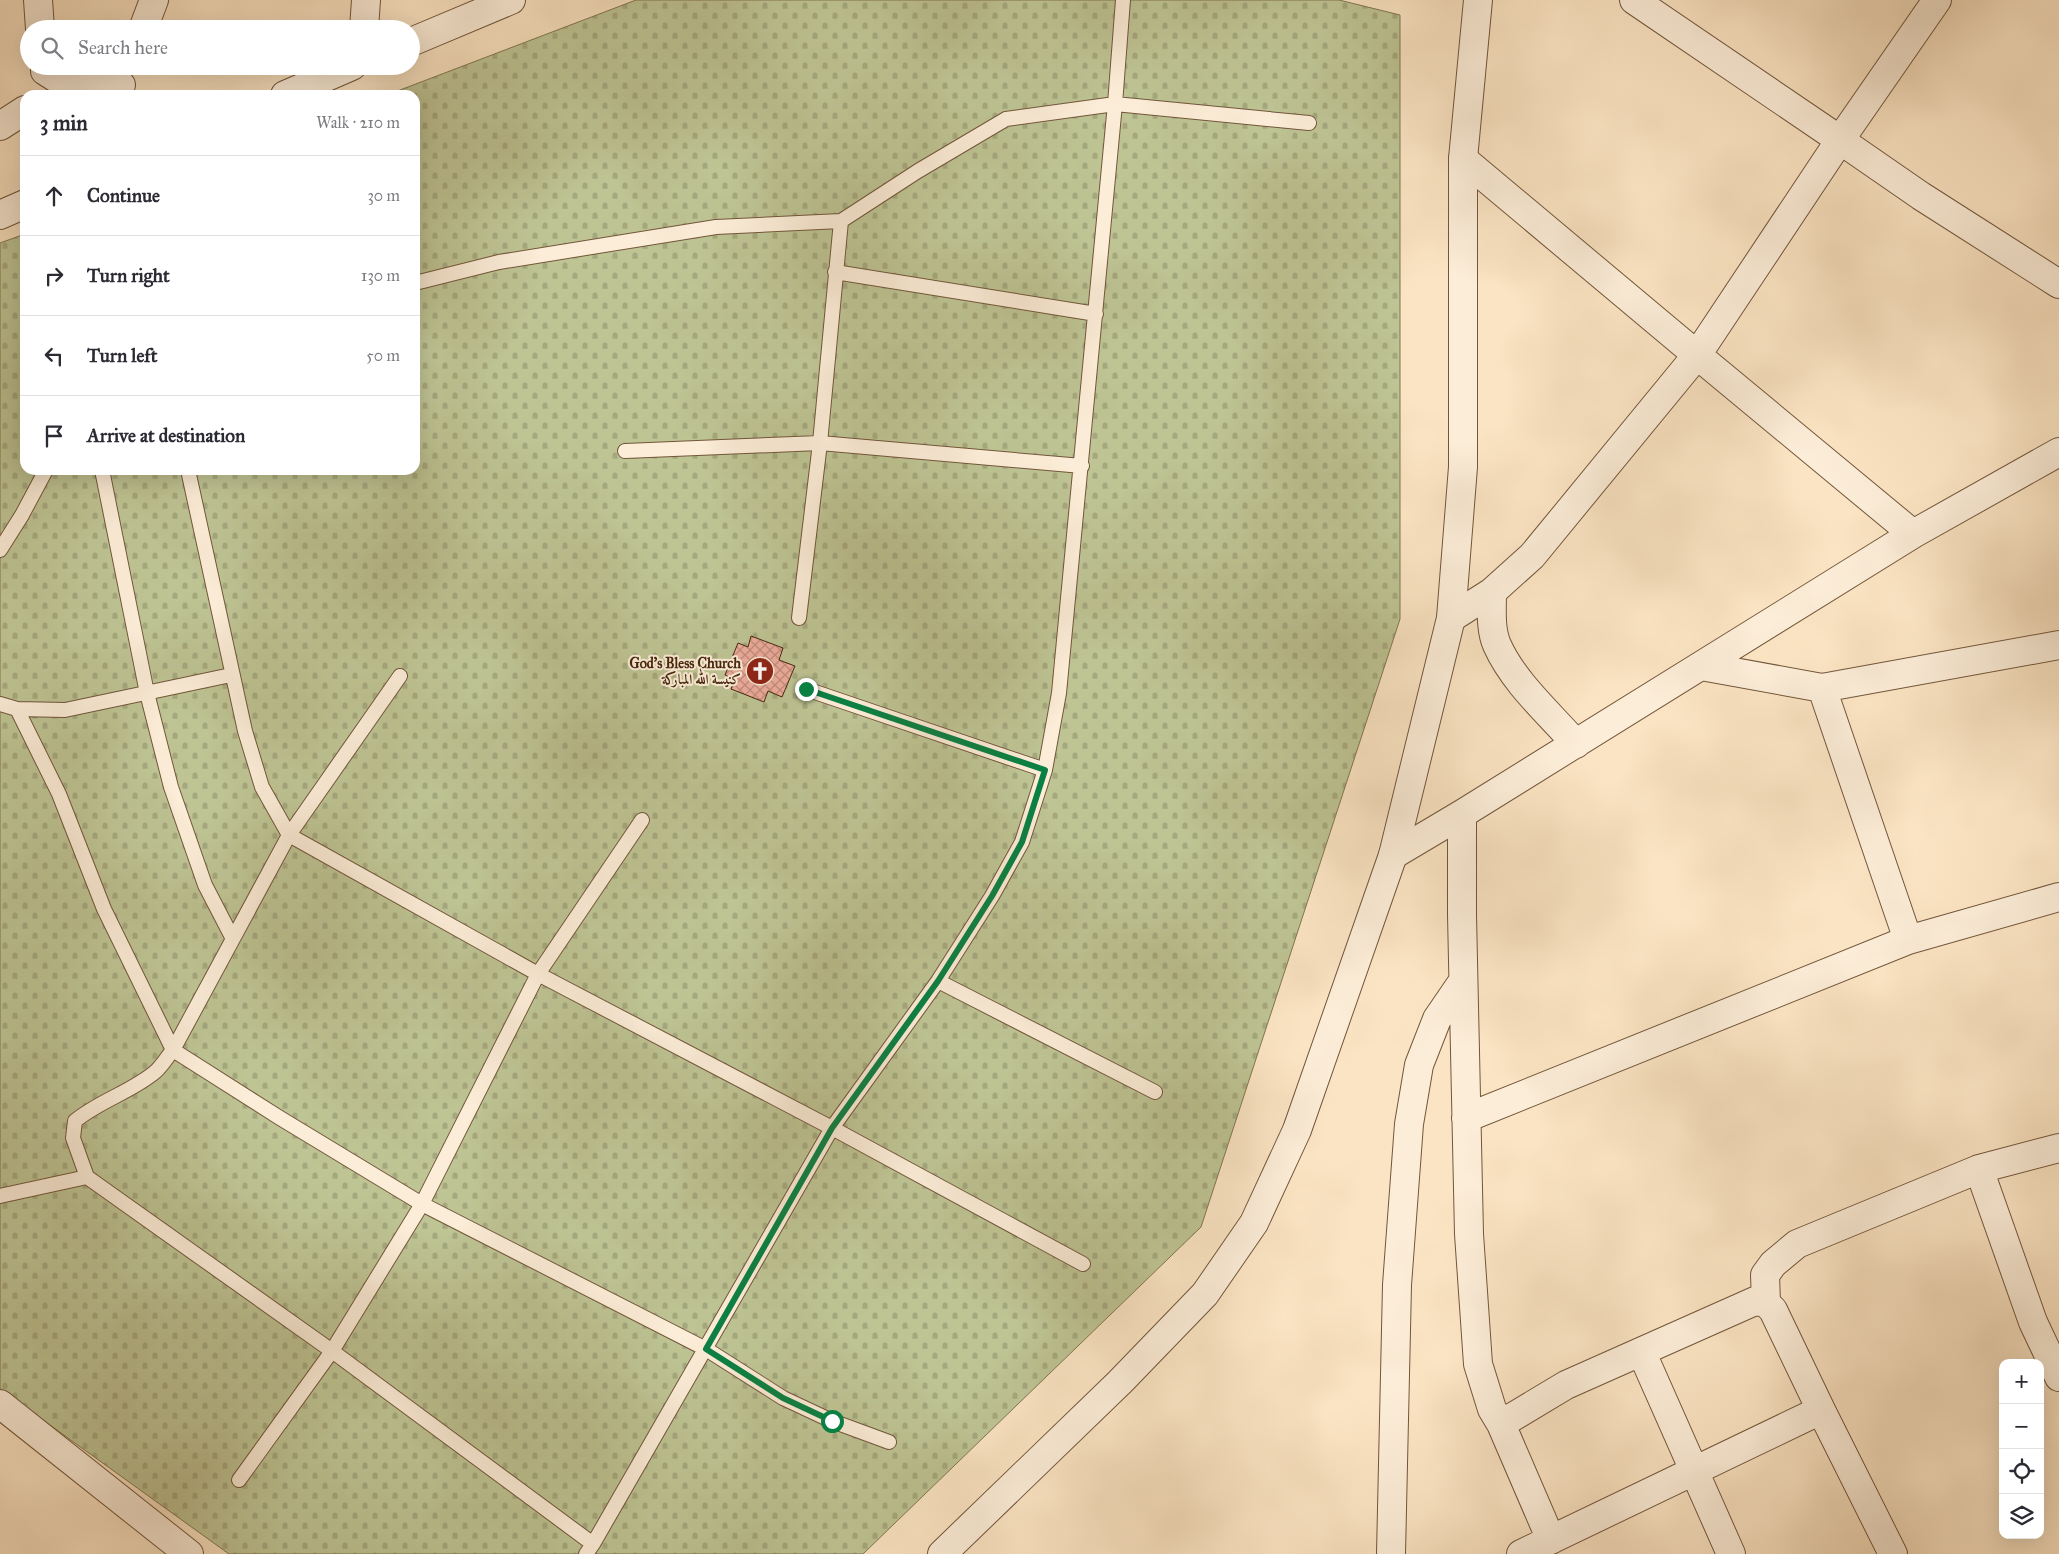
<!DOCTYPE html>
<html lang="en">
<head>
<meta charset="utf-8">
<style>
  :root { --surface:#fff; --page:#f2f2f3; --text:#2b2b33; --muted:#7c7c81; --line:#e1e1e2 }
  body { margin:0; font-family:"IM FELL Great Primer",Amiri,serif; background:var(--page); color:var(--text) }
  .controls { position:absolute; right:15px; bottom:15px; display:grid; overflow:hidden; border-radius:10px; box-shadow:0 5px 20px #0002 }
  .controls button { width:45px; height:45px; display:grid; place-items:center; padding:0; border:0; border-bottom:1px solid var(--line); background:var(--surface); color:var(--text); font:25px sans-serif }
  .stop { position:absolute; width:15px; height:15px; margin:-11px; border:4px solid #0b8043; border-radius:50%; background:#fff }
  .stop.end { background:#0b8043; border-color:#fff; box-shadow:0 1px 5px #0008 }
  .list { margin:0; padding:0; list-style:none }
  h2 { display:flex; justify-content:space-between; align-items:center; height:65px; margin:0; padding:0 20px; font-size:21px }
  h2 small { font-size:16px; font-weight:400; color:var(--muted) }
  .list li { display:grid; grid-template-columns:32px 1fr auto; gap:15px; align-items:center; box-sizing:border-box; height:80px; padding:0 20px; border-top:1px solid var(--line) }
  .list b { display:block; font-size:19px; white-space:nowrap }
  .list em { font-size:16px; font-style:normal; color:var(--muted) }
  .icon { flex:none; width:28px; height:28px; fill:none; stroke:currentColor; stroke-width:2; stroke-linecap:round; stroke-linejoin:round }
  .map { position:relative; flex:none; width:2059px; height:1554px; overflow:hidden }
  .search { position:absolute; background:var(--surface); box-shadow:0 5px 20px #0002; left:20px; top:20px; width:400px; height:55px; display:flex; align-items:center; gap:12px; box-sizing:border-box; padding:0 18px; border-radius:28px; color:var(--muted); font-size:19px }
  .panel { position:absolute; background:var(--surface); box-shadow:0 5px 20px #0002; left:20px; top:90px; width:400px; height:385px; border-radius:15px }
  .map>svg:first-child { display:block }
  .cemetery { fill:url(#cemetery-stones); stroke:#827550 }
  .building { fill:url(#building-cross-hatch); stroke:#45260d }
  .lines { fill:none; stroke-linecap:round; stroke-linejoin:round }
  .service-casing { stroke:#72563a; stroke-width:16 }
  .minor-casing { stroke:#72563a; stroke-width:30 }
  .tertiary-casing { stroke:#72563a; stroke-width:30 }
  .service { stroke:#fcedd8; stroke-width:14 }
  .minor { stroke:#fcedd8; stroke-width:28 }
  .tertiary { stroke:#fcedd8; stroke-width:28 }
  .route { stroke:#0b8043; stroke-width:6 }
  .labels { text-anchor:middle; stroke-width:4; stroke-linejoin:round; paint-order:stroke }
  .poi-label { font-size:14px; font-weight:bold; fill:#45260d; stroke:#fcedd8; text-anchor:end }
</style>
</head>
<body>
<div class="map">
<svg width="2059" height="1554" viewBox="0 0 2059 1554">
  <defs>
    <pattern id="cemetery-stones" width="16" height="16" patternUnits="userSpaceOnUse" patternTransform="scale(1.25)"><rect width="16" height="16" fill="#bec494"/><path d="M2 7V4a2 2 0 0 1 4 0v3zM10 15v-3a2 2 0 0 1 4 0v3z" fill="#a5a87e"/></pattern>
    <pattern id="building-cross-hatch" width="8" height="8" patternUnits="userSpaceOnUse" patternTransform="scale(1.25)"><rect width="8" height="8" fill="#edac9c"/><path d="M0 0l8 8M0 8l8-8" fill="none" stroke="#c28c7e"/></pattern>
  </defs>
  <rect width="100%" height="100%" fill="#fbe4c3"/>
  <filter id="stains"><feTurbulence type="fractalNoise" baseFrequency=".004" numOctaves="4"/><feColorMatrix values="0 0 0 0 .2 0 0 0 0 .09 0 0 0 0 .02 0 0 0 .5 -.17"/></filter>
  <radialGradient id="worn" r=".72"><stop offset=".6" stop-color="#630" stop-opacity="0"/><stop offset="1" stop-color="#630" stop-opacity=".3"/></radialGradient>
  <!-- cemetery -->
  <path class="cemetery" d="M636 0H1339L1400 15V619L1201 1227 863 1554H229L0 1389V243L25 234V470H415V95H387Z"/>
  <!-- building -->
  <path class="building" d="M751 636 783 648 779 660 795 666 782 697 768 691 764 702 731 689 735 680 725 675 738 643 748 647Z"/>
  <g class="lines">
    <defs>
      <path id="service" d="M835 272 1096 314
        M415 283 499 262 716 227 841 221 918 171 1006 119 1115 104 1309 123
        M625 451 820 443 1082 466
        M102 470 147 693 171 787 205 885 233 939
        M188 470 245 731 262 787 289 835 538 974 832 1128 1083 1264
        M0 550 22 515 46 470
        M799 618 820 443 841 221
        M400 676 289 835 173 1050C167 1057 162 1066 155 1072 131 1092 99 1101 75 1121L73 1138 87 1177 332 1351 593 1544
        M806 689 1045 770
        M0 704 17 709 65 710 231 675
        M17 709 59 794 104 909 173 1050 280 1118 422 1204 706 1349 783 1398 832 1421 889 1442
        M938 981 1155 1092
        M0 1196 87 1177
        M239 1480 332 1351 422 1204 538 974 642 820
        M586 1554 593 1544 832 1128 938 981 992 896 1022 842 1045 770 1059 693 1115 104 1123 0"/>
      <path id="minor" d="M38 0 40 29
        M1937 0 1840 140 1921 196 2059 284
        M143 29 154 0
        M364 29 366 0
        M411 42 511 0
        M45 66V71L64 83 121 85
        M285 95 352 66
        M0 126 25 110
        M1463 159 1697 355 1840 140 1634 0
        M0 215 25 204
        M1492 592C1492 609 1490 629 1497 645 1514 683 1549 713 1576 744
        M1451 618 1492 592 1532 556 1697 355 1913 534
        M1701 666 1822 688 2059 645
        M1822 688 1908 940
        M1462 814V915L1469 1234 1478 1364 1492 1409 1501 1424
        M1393 855 1462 814 1913 534 2059 452
        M1466 1118 1908 940 2059 897
        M1979 1169 2033 1322 2059 1377
        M1766 1303 1765 1275 1773 1264 1797 1244 1979 1169 2059 1148
        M1642 1353 1731 1554
        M0 1404 189 1554
        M1551 1540 1501 1424 1566 1385 1755 1301 1766 1303 1773 1310 1821 1410 1893 1554
        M1391 1554 1397 1285 1409 1124 1419 1065 1437 1019 1463 981
        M1521 1554 1821 1410"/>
      <path id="tertiary" d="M942 1554 1120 1382 1205 1294 1254 1223 1297 1130 1393 855 1451 618 1463 467V159L1478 0"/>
    </defs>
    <!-- service casing -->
    <use href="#service" class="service-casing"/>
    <!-- minor casing -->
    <use href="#minor" class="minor-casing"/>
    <!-- tertiary casing -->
    <use href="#tertiary" class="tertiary-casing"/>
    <!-- service -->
    <use href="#service" class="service"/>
    <!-- minor -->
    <use href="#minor" class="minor"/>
    <!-- tertiary -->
    <use href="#tertiary" class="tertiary"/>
  </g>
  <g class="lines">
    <!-- route -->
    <path class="route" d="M806 689 1045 770 1022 842 992 896 938 981 832 1128 706 1349 783 1398 832 1421"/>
  </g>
  <!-- icons -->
  <defs>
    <symbol id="church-disc" viewBox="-11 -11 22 22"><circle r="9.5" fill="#8f2418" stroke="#fcedd8"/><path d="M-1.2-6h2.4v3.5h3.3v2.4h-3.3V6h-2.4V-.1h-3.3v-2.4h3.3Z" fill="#fff"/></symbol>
  </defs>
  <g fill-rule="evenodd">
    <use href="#church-disc" x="744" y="655" width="32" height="32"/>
  </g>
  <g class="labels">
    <!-- poi labels -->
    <g class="poi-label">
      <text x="741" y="668">God's Bless Church<tspan x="741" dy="16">كنيسة الله المباركة</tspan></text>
    </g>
  </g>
  <rect width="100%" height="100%" filter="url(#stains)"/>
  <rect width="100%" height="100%" fill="url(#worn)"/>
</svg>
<div class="controls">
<button>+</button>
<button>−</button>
<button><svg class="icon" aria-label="locate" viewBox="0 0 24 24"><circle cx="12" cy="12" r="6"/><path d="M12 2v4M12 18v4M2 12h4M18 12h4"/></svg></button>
<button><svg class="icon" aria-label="layers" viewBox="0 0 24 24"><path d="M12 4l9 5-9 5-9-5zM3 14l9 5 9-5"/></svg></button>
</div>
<div class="stop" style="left:832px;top:1421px"></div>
<div class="stop end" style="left:806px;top:689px"></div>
<div class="search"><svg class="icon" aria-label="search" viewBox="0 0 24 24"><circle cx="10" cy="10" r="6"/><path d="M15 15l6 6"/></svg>Search here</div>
<section class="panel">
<h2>3 min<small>Walk · 210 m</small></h2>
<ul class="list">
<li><svg class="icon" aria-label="ahead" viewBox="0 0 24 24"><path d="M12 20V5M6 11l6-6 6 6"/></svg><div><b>Continue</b></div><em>30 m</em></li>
<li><svg class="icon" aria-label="right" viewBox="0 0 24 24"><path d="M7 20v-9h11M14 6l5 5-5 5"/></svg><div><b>Turn right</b></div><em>130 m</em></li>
<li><svg class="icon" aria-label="left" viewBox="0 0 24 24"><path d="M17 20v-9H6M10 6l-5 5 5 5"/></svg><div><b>Turn left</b></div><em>50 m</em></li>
<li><svg class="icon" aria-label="arrive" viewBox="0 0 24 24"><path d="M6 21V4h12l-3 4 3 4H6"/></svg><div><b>Arrive at destination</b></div></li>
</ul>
</section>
</div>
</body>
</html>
